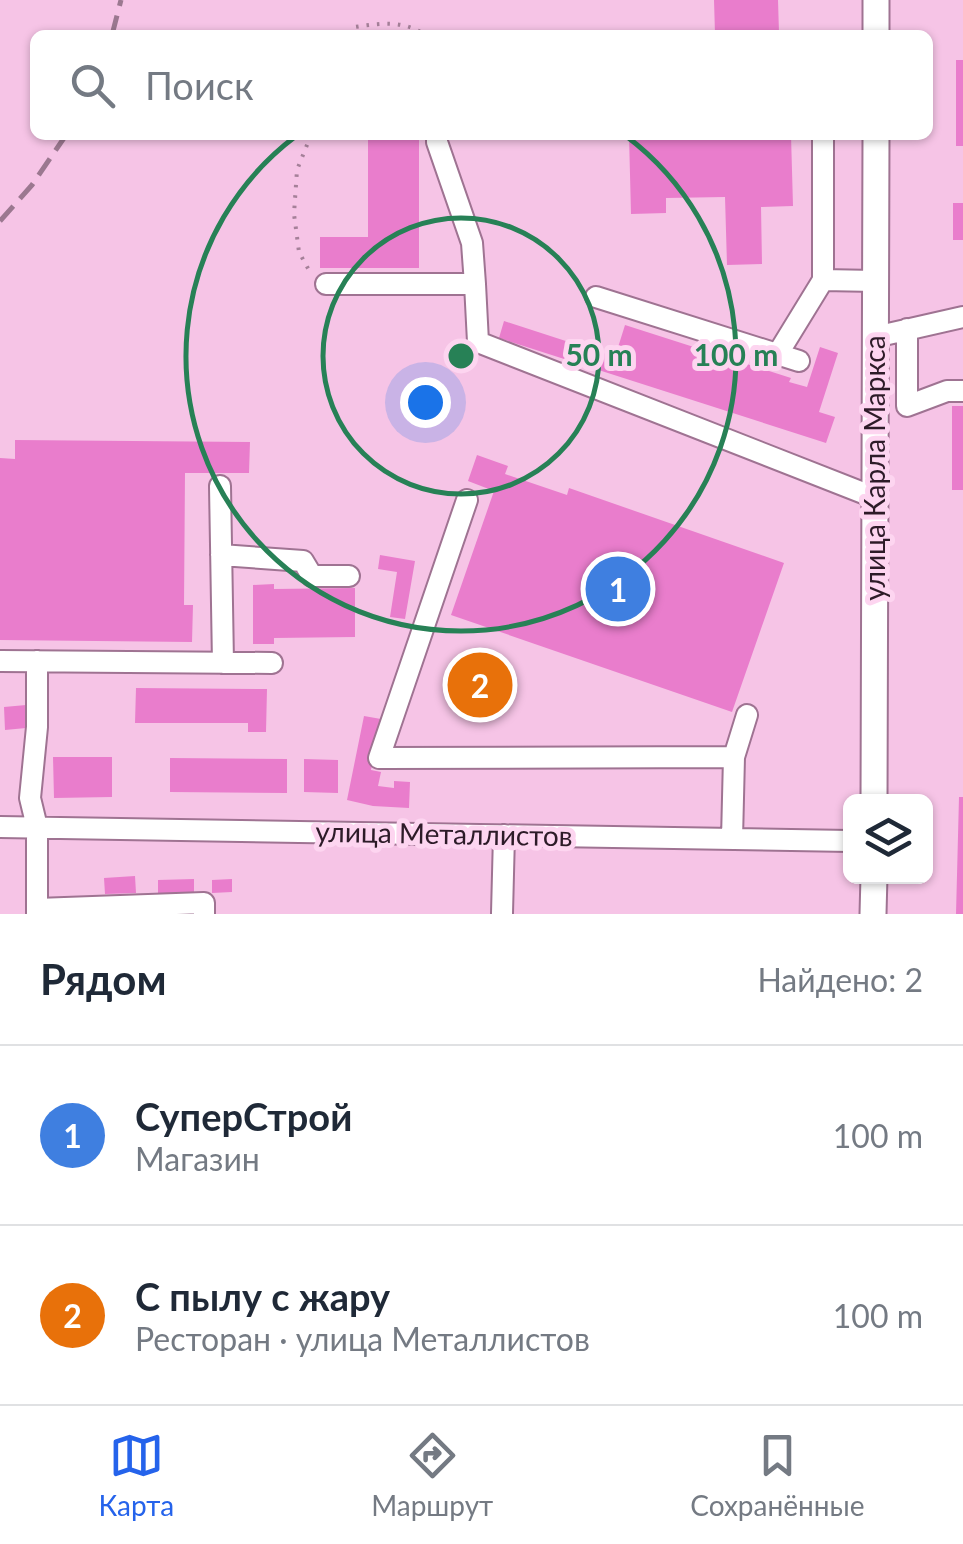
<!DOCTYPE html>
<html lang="ru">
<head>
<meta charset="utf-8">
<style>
  :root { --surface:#fff; --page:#f2f2f3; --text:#1f2937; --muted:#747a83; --line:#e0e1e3; --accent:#2563eb }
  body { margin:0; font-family:Lato,sans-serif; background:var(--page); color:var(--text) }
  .controls { position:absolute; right:30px; bottom:30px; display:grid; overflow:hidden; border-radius:15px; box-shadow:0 2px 8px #0004 }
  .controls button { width:90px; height:90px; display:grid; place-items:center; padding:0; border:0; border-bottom:2px solid var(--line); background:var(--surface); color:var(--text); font:50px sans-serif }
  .you { position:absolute; left:425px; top:402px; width:35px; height:35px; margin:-25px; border:8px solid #fff; border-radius:50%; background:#1a73e8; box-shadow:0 0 0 15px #1a73e833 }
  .badge { display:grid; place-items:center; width:65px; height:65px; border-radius:50%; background:var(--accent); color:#fff; font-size:32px; font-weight:700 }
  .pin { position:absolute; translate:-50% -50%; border:5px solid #fff; box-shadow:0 2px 10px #0006 }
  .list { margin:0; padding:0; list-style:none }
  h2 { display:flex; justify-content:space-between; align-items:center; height:130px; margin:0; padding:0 40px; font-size:42px }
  h2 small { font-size:32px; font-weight:400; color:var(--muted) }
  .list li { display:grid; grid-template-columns:65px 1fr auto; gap:30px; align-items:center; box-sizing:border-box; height:180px; padding:0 40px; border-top:2px solid var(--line) }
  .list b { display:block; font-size:38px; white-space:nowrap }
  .list p { margin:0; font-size:32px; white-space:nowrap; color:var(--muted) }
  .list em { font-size:32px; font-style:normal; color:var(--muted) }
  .icon { flex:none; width:55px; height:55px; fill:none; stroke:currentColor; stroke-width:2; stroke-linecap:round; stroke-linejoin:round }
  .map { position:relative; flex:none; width:963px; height:914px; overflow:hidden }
  .search { position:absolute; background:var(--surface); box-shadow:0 2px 8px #0004; left:30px; right:30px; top:30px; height:110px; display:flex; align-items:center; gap:25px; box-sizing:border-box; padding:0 35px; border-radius:15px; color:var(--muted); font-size:38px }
  .sheet { height:490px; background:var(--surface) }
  nav { display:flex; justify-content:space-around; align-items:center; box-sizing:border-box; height:140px; border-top:2px solid var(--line); background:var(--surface); font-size:28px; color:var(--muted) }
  nav a { display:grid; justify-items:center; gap:5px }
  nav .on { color:var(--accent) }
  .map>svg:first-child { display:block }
  .building { fill:#e97dcc }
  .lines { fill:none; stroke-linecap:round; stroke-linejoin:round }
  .minor-casing { stroke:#9f7392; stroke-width:24 }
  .major-casing { stroke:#9f7392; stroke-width:29 }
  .path { stroke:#a58099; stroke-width:4; stroke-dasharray:2.5 8; stroke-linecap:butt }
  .minor { stroke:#fff; stroke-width:20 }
  .major { stroke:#fff; stroke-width:25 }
  .rail { stroke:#9b7890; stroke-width:5; stroke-dasharray:20 10; stroke-linecap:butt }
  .ring { fill:none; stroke:#278156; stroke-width:5 }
  .labels { text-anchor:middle; stroke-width:10; stroke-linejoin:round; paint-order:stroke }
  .street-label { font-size:28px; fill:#2d1b28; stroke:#fdd5f0 }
  .centre { fill:#278156; stroke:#fdd5f0; stroke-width:5 }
  .ring-label { font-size:30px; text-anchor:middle; font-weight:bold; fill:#278156; stroke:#fdd5f0; stroke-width:10; stroke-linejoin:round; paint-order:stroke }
</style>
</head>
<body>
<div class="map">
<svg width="963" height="914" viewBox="0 0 963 914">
  <rect width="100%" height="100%" fill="#f6c4e6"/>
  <!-- building -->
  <path class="building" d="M714 0H778L779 33 715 34Z
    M956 60H963V146H956Z
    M368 135H419V268H320V237H368Z
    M629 135H791L793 206 761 207 762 264 727 265 725 197 666 198V213L631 214Z
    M953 203H963V240H953Z
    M504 321 615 357 625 325 791 378 789 382 807 387 820 347 838 353 819 412 835 417 826 443 499 338Z
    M952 406H963V490H952Z
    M15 440 250 442 249 473H185L184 605H193L192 642 0 640V458L15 459Z
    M477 455 508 466 505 474 567 495 569 488 784 563 732 712 451 615 494 491 468 481Z
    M380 555 415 561 405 619 390 617 397 572 378 569Z
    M274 584V589L355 588V637L274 638V644H253V585Z
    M136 688 267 689 266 732H248V723H135Z
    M26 705V728L5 730 4 707Z
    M364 716 381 719 371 770 381 772 378 786 394 788V781L410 782 409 808 373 806 347 800Z
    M53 757H112V797L54 798Z
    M170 758 287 759V793L170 792Z
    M304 759 338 760V793L304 792Z
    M959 797H963V914H956Z
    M135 876 136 893 105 894 104 878Z
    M194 879V894L158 895V880Z
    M232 879V892L212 893V880Z"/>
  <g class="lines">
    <defs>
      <path id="minor" d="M437 135V142L472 243 475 284
        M823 280V135
        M326 284H475L478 342 876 498
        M596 297 799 361
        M907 329V406L947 391H963
        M875 337 963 317
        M777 355 823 280 876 281
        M220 486 223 663
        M467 500 379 758 734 757
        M221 555 303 561 312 576H349
        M0 661 272 663
        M0 827 850 841
        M732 839 734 757 747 715
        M37 909 204 903V914
        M502 913 504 835
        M37 914V827L30 798 37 727V661"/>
      <path id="major" d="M876 35V0
        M874 802 876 135
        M873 914 874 876"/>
    </defs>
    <!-- minor casing -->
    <use href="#minor" class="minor-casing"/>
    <!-- major casing -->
    <use href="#major" class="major-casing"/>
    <!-- path -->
    <path class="path" d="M350 35 355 27C380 23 404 20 425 35
      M311 135 297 170 294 214 299 252 311 274"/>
    <!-- minor -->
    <use href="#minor" class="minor"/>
    <!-- major -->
    <use href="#major" class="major"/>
    <!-- rail -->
    <path class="rail" d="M112 35 121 0
      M0 221 32 185 66 135"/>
  </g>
  <!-- distance rings -->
  <g class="ring">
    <circle cx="461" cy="356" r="138"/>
    <path d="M626 136A275 275 0 1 1 296 136"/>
  </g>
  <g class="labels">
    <!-- street labels -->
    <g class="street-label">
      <text transform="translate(875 468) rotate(-90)" y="10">улица Карла Маркса</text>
      <text transform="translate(444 834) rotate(1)" y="10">улица Металлистов</text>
    </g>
  </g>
  <circle cx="461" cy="356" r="15" class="centre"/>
  <g class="ring-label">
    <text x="599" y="366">50 m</text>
    <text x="736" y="366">100 m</text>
  </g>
</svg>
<div class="controls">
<button><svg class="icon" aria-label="layers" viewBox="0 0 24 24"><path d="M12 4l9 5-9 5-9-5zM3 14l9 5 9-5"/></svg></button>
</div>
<div class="you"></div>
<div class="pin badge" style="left:618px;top:589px;background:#3f7fe0">1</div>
<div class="pin badge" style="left:480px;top:685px;background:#e8710a">2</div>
<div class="search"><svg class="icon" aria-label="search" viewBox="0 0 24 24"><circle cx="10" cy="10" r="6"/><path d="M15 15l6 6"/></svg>Поиск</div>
</div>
<section class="sheet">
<h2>Рядом<small>Найдено: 2</small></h2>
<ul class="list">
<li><span class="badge" style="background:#3f7fe0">1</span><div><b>СуперСтрой</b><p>Магазин</p></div><em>100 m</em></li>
<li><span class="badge" style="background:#e8710a">2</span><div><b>С пылу с жару</b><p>Ресторан · улица Металлистов</p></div><em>100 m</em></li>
</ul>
</section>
<nav>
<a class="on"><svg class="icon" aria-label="map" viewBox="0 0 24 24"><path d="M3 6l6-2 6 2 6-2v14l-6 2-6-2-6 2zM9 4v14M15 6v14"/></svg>Карта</a>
<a><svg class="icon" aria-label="directions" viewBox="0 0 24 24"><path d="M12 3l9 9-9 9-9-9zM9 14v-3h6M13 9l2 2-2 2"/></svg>Маршрут</a>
<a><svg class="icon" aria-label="saved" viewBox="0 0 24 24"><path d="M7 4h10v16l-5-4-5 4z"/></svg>Сохранённые</a>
</nav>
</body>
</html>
